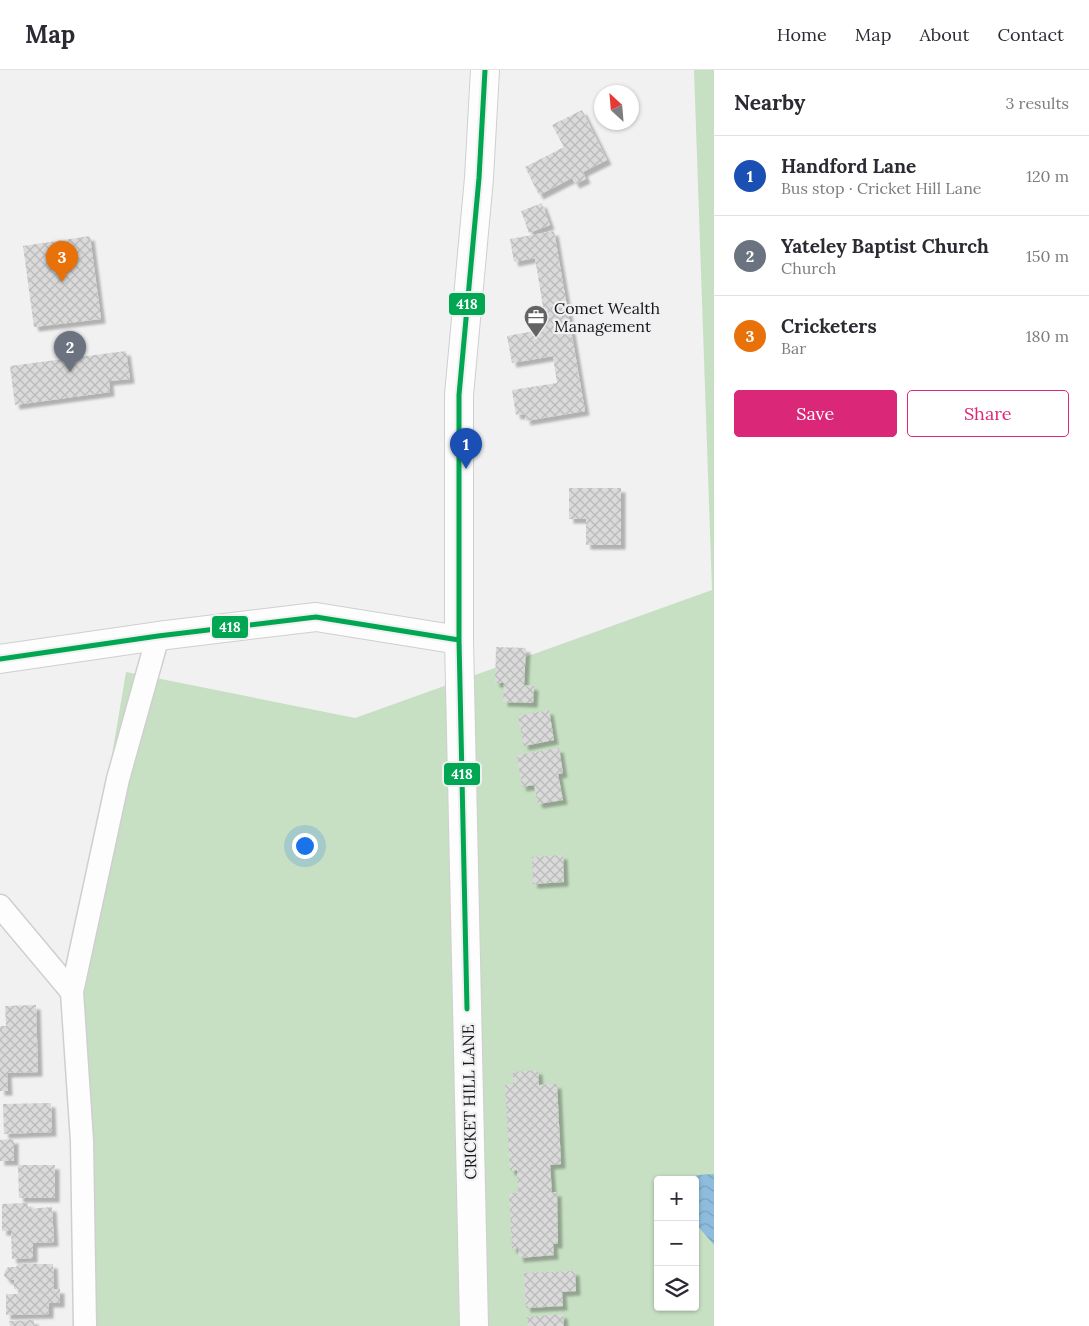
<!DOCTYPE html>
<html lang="en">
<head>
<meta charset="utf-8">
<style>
  :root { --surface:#fff; --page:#f7f7f7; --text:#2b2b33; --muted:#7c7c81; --line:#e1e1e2; --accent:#db2777 }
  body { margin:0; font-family:Lora,serif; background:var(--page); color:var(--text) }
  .controls { position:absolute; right:15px; bottom:15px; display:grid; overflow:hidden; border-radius:5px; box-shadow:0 1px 4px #0004 }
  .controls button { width:45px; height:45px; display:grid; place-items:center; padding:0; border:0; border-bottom:1px solid var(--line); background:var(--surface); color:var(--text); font:25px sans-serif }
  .compass { position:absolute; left:594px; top:15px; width:45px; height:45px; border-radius:50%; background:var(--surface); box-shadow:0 1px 4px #0004; rotate:334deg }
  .you { position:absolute; left:304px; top:775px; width:18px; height:18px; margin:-12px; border:4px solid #fff; border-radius:50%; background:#1a73e8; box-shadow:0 0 0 8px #1a73e833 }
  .badge { display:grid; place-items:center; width:32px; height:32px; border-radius:50%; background:var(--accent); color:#fff; font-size:16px; font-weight:700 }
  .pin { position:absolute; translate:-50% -41px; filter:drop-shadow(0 1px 2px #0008) }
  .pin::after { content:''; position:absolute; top:26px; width:18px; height:15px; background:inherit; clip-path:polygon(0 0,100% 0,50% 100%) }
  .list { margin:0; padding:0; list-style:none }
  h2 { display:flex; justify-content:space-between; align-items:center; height:65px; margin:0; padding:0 20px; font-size:21px }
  h2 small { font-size:16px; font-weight:400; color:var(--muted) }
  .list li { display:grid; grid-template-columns:32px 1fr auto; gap:15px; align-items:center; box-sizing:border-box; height:80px; padding:0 20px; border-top:1px solid var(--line) }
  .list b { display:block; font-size:19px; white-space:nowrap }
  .list p { margin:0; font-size:16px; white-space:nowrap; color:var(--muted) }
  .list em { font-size:16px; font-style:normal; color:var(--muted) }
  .actions { display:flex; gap:10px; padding:15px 20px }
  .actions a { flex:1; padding:11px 0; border:1px solid var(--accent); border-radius:5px; text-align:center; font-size:18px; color:var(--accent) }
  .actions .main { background:var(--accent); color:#fff }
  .icon { flex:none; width:28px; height:28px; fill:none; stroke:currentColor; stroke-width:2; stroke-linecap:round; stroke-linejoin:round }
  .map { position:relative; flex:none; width:714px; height:1256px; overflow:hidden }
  header { display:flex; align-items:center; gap:30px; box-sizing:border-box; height:70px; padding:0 25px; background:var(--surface); border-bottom:1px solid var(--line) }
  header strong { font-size:24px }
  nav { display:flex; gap:28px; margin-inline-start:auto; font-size:18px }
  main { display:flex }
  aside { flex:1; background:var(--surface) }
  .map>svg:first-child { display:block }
  .grass { fill:#c7e0c3; fill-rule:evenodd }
  .water { fill:url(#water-waves) }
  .building { fill:url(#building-cross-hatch); filter:url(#shadow) }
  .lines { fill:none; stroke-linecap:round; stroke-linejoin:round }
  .street-casing { stroke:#cfcfd0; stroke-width:25 }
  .secondary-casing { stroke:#cfcfd0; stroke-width:30 }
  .street { stroke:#fdfdfd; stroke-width:22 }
  .secondary { stroke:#fdfdfd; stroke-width:28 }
  .bus-1-casing { stroke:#f0f0f3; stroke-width:9 }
  .bus-1 { stroke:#00a651; stroke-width:5 }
  .labels { text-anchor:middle; stroke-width:4.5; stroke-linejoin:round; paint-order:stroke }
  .poi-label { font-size:16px; fill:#161617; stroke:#f0f0f3; text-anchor:start }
  .street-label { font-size:16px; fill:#161617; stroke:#f0f0f3 }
  .line-badge { stroke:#f0f0f3; stroke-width:2 }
  .badge-label { font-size:14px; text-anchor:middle; font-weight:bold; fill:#fff }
</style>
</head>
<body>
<header>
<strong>Map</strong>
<nav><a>Home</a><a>Map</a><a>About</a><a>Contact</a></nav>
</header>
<main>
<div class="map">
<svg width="714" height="1256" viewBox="0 0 714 1256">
  <defs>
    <pattern id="water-waves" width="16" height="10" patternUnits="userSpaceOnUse" patternTransform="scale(1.25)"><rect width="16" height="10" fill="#8ebcdc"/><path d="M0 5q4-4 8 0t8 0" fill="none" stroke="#7aa1bc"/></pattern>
    <pattern id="building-cross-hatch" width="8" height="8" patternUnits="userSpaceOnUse" patternTransform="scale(1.25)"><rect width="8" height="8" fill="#dadadb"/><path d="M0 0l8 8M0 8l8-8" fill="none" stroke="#bababb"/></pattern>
    <filter id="shadow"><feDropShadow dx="4.5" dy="4.5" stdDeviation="1" flood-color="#0004"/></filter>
  </defs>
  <rect width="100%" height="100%" fill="#f1f1f2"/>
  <!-- grass -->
  <path class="grass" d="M694 0H714V1256H78L72 922 126 602 355 648 712 520ZM658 1110H695V1237H658Z"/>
  <!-- water -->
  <path class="water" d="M714 1104V1175L695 1153V1110H689L697 1105Z"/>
  <!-- building -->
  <path class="building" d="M582 40 607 90 583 102 586 109 575 114 572 108 539 125 525 97 564 77 552 55Z
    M542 133 550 155 529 163 521 141Z
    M554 161 585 341 526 351 525 344 516 345 512 320 557 313 553 286 512 293 507 266 534 261 532 251 545 249 535 188 514 192 510 169Z
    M90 166 101 249 34 257 23 176Z
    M126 281 130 309 109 311 110 322 15 335 10 296Z
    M569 418H621V475H586V449H569Z
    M496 577 526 578 524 615 534 616 533 633 503 632 504 613H495Z
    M549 640 554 670 524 676 518 646Z
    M559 678 563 703 558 704 563 730 538 734 534 715 522 717 517 685Z
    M563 785 564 812 533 814 532 787Z
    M36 935 38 1002 7 1003 8 1021H0V956H6L5 936Z
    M538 1000 539 1015 557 1014 561 1094 550 1095 552 1122H557L558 1174H553L554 1185 519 1188 518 1178 512 1179 509 1123H518L517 1100 510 1101 505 1015 513 1014V1002Z
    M51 1033 52 1062 4 1064 3 1034Z
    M14 1069V1091H0V1070Z
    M18 1095H55V1128H19Z
    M28 1133V1139L52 1137 54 1172 33 1173V1188L12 1189 11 1161H2V1134Z
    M18 1194H53L54 1219H60V1233H49V1244L6 1245V1224H20V1219H14V1210H8L4 1206 5 1201 8 1197H16Z
    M575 1201 576 1221 562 1222 563 1236 526 1238 524 1203Z
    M563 1244 564 1256H528L527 1247Z
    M34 1250V1256H10L9 1251Z"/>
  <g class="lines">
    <defs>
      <path id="street" d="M0 836 72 922
        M85 1256 82 1071 72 922 118 709 158 566"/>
      <path id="secondary" d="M0 589 158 566 316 547 459 570
        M474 1256 459 570V325L479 108 485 0"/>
    </defs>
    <!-- street casing -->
    <use href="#street" class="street-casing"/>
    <!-- secondary casing -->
    <use href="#secondary" class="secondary-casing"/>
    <!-- street -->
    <use href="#street" class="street"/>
    <!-- secondary -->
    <use href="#secondary" class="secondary"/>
    <defs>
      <path id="bus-1" d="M0 589 158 566 316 547 459 570
        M467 939 459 570V325L479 108 485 0"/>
    </defs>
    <!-- bus-1 casing -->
    <use href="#bus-1" class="bus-1-casing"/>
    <!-- bus-1 -->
    <use href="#bus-1" class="bus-1"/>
  </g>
  <!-- icons -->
  <defs>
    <symbol id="office-pin" viewBox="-11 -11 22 30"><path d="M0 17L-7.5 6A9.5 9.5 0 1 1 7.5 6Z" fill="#636364" stroke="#f0f0f3"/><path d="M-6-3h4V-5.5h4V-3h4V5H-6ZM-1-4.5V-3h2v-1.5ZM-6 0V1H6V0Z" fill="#fff"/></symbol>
  </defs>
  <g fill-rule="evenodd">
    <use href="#office-pin" x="522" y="233" width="28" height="38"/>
  </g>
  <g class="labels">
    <!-- poi labels -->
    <g class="poi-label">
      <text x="554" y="244">Comet Wealth<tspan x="554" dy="18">Management</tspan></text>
    </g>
    <!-- street labels -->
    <g class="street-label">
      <text transform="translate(469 1032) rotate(-91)" y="6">CRICKET HILL LANE</text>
    </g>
  </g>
  <g class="line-badge">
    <rect x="448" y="222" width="38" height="24" rx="5" fill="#00a651"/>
    <rect x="211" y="545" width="38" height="24" rx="5" fill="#00a651"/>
    <rect x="443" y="692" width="38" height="24" rx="5" fill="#00a651"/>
  </g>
  <g class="badge-label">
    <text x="467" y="239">418</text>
    <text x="230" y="562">418</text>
    <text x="462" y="709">418</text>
  </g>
</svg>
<div class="controls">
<button>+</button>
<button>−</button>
<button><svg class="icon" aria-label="layers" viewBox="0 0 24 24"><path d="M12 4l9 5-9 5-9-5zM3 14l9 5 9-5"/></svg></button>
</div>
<svg class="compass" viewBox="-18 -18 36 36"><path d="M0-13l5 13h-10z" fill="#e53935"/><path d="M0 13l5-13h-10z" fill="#7c7c81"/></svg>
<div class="you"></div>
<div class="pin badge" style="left:466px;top:399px;background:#1a4fb4">1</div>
<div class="pin badge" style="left:70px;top:302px;background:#6b7280">2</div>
<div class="pin badge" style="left:62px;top:212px;background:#e8710a">3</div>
</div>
<aside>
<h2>Nearby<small>3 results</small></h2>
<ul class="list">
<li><span class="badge" style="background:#1a4fb4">1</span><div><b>Handford Lane</b><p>Bus stop · Cricket Hill Lane</p></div><em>120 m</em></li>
<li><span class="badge" style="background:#6b7280">2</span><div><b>Yateley Baptist Church</b><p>Church</p></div><em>150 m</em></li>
<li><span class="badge" style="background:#e8710a">3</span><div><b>Cricketers</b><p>Bar</p></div><em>180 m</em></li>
</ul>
<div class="actions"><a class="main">Save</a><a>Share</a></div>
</aside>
</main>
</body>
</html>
